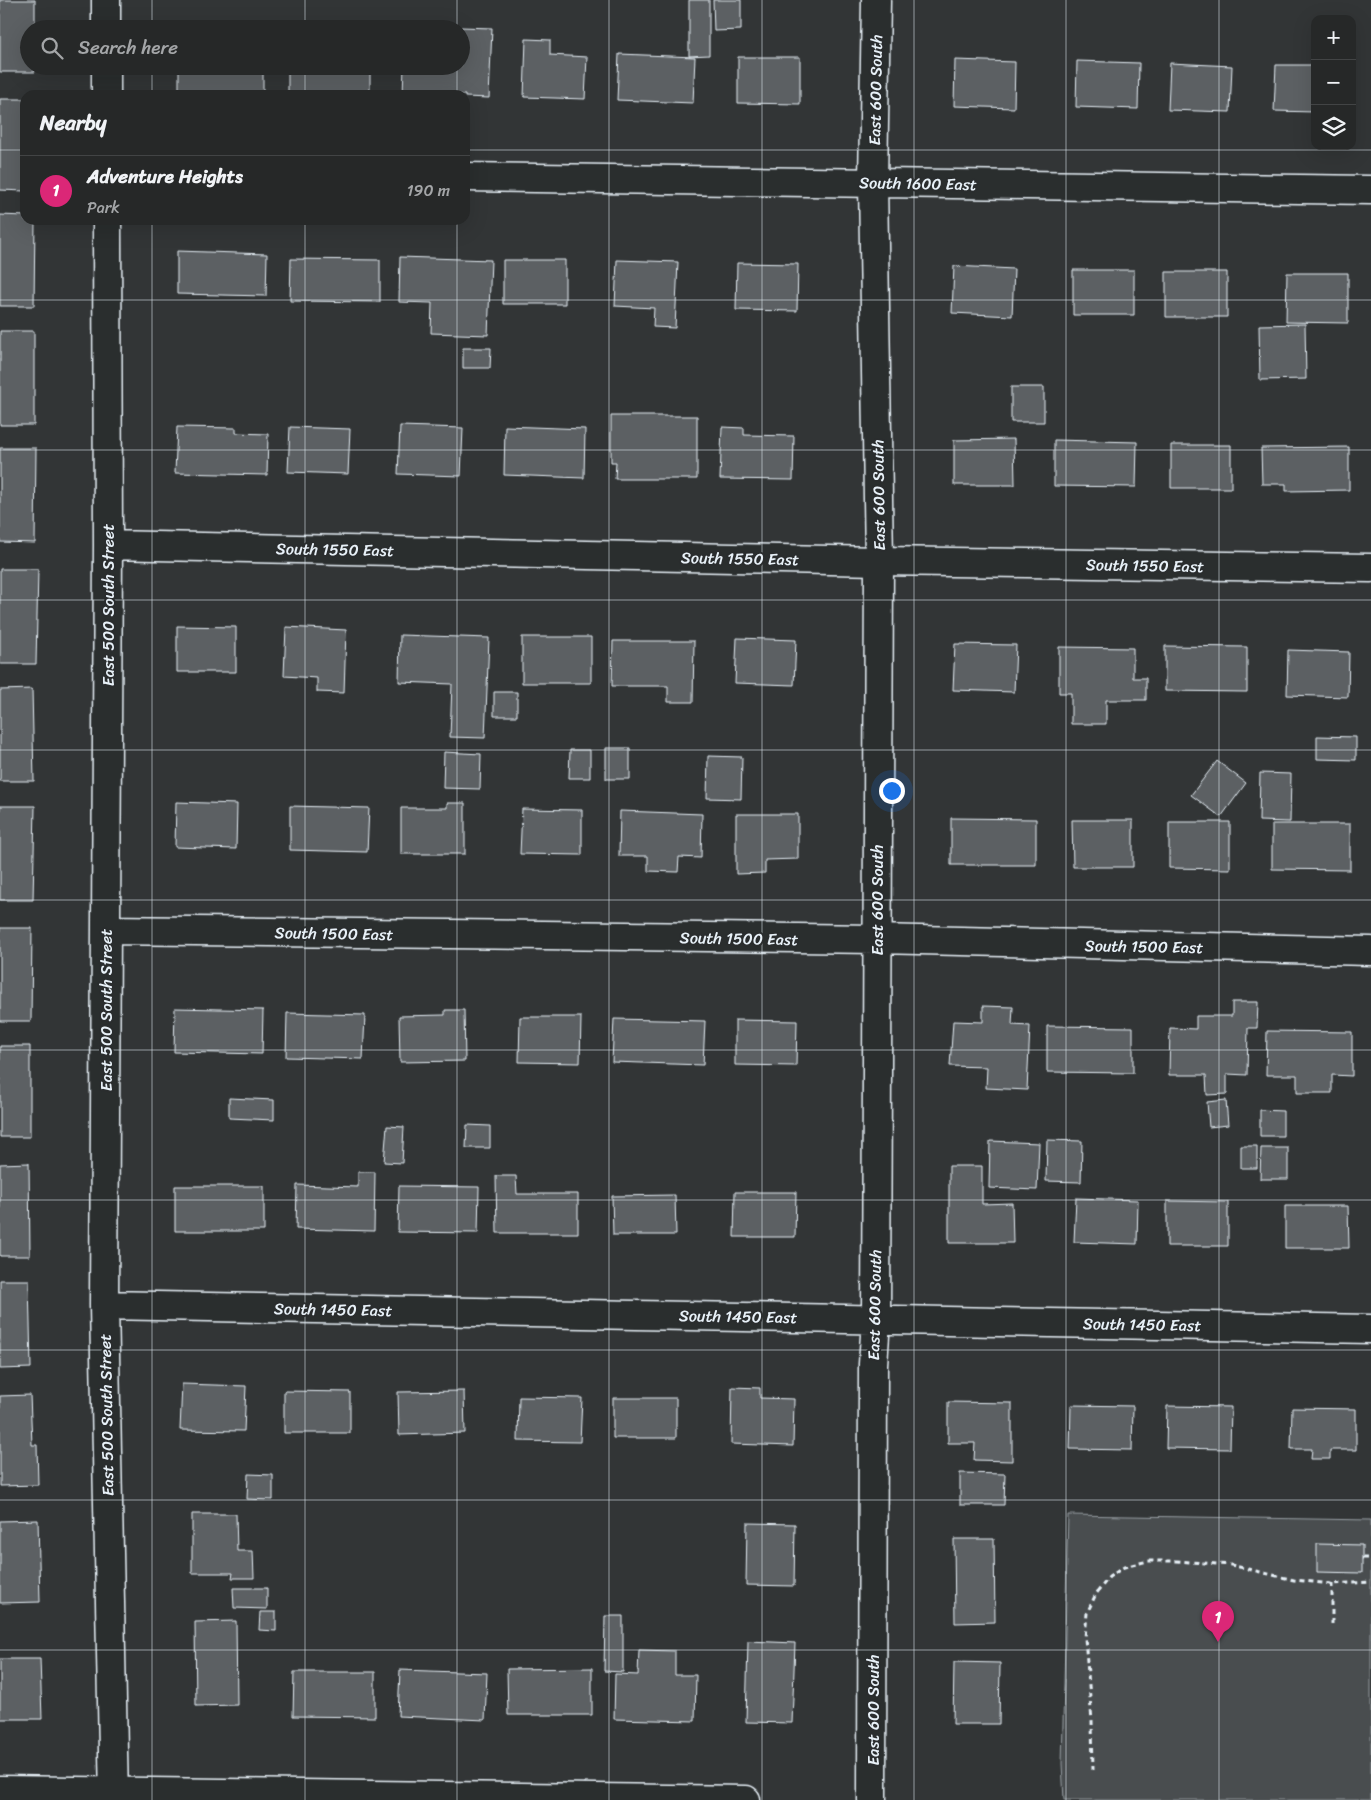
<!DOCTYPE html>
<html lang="en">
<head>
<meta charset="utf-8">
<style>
  :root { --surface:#262828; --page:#323434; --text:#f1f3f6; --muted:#a4a6a8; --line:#424445; --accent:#db2777 }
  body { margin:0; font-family:Sriracha,sans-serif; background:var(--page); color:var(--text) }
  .controls { position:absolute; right:15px; top:15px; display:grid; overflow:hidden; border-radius:10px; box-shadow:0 5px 20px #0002 }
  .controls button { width:45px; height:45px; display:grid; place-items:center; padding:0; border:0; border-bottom:1px solid var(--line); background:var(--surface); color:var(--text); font:25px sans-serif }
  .you { position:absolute; left:891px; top:790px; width:18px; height:18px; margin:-12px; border:4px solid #fff; border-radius:50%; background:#1a73e8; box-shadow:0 0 0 8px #1a73e833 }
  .badge { display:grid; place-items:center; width:32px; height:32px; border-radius:50%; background:var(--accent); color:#fff; font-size:16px; font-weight:700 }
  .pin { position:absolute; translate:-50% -41px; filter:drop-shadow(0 1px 2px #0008) }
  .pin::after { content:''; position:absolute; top:26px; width:18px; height:15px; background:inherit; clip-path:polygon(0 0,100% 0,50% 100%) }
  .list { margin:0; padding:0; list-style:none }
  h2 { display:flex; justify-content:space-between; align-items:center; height:65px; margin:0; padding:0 20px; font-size:21px }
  h2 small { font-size:16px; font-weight:400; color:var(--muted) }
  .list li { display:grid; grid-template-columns:32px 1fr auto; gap:15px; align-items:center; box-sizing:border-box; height:70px; padding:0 20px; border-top:1px solid var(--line) }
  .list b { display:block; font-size:19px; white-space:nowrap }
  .list p { margin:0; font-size:16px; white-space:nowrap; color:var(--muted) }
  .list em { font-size:16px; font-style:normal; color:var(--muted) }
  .icon { flex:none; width:28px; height:28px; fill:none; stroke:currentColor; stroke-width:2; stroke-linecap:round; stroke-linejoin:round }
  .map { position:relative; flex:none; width:1371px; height:1800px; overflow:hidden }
  .search { position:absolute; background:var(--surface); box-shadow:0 5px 20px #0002; left:20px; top:20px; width:450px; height:55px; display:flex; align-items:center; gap:12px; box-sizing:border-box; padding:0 18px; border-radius:28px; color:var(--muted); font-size:19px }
  .panel { position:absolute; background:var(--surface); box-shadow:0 5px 20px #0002; left:20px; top:90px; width:450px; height:135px; border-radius:15px }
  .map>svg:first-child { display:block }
  .green { fill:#494d4f; stroke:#989fa4 }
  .building { fill:#5c6063; stroke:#e8f1f8 }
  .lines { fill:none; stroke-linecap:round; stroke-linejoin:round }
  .street-casing { stroke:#e8f1f8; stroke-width:31 }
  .path { stroke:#e8f1f8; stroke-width:3; stroke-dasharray:5 4; stroke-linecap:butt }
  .street { stroke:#2a2d2e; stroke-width:28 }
  .grid { fill:none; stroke:#e8f1f8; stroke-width:1; stroke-opacity:0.55 }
  .labels { text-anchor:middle; stroke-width:4; stroke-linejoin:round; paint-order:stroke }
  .street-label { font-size:16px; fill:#e8f1f8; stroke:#2a2d2e }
</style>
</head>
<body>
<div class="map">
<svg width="1371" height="1800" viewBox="0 0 1371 1800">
  <rect width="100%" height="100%" fill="#323536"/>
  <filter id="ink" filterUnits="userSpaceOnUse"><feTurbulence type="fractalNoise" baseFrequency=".02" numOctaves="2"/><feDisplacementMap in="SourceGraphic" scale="10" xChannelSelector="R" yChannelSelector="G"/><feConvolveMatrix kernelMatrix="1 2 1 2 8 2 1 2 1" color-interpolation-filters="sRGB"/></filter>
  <g filter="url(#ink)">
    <!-- green -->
    <path class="green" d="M1068 1515 1371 1520V1800H1064L1062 1764Z"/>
    <!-- building -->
    <path class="building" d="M0 0H35V29H29V66H35V72H0Z
      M689 0H709V55L689 56Z
      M713 0H741V30L714 31Z
      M242 27H264V29H242Z
      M461 27 492 28 489 98 465 97V95H403L404 66H461Z
      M526 39 550 40V55L587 57 585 99 524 97Z
      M619 54 695 57 693 103 617 100Z
      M738 57H800V104L738 103Z
      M955 60 1015 62 1014 108 954 106Z
      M1077 61 1139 63 1138 109 1076 107Z
      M1170 63 1232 66 1230 112 1168 110Z
      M1276 65H1315V112L1274 111Z
      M179 66H263V93L179 92Z
      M288 66H370V94H288Z
      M0 99H25V191L0 190Z
      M0 215 25 216V220H35L34 306H0Z
      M177 251 267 254 266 296 177 294Z
      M400 257 491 260 488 335 431 333 432 303 399 302Z
      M291 259 380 260V302L290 301Z
      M503 260H565V304H503Z
      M617 260 678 262 675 328 653 327 654 308 615 306Z
      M737 263 798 264 797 311 736 310Z
      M954 266 1014 269 1012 316 952 313Z
      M1073 270H1134V315H1073Z
      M1166 272H1227V317H1166Z
      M1287 273H1348V323L1286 322Z
      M1305 324 1306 379 1260 380 1259 325Z
      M0 331H34V425H0Z
      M463 348H491L490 368H463Z
      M1011 387H1044V422H1011Z
      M611 416H697V479H615L616 462H611Z
      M400 426 463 428 461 476 398 474Z
      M505 426 585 429 584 478 504 475Z
      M177 427 236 428V433L268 434 267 475 175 473Z
      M290 427 350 429 348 474 288 472Z
      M722 427 744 428V435L794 436 793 480 720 479Z
      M1014 439 1015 485H954V440Z
      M1054 440 1137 442 1136 487 1054 486Z
      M1171 445H1231V488H1171Z
      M1349 447V490L1286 491V484H1262L1261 448Z
      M0 448H36L35 543 0 542Z
      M0 569H38L36 664H0Z
      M177 626 236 627V672H177Z
      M286 627 346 630 344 693 317 692V678L284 676Z
      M400 635 489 638 485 738 450 737 452 684 399 682Z
      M522 637H591V683H522Z
      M737 638 796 640 794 685 735 683Z
      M613 641H694L693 702H668V686H612Z
      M955 644 1016 645 1014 692 953 690Z
      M1165 646 1247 647V692L1165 691Z
      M1059 647 1133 648V678H1146V700H1106V724H1071V693H1059Z
      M1288 650 1349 652 1348 697 1287 695Z
      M32 689 34 781H0V690Z
      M494 692H517V716H494Z
      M1317 736 1356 737V760L1317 759Z
      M606 748H630V779H606Z
      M570 750H590V778H569Z
      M444 752 481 754 480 789 443 788Z
      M708 756 742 757 741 799 707 798Z
      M1217 761 1246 783 1221 817 1191 795Z
      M1260 773 1291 774 1290 822 1259 821Z
      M176 802 237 804 236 849 175 847Z
      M447 803H465V854H401V808H447Z
      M0 806H35L33 900H0Z
      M290 806 369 808 367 852 290 850Z
      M522 809 582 810V855L520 854Z
      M620 811 702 814 701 858 679 857 678 872 648 871V856H619Z
      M736 814H798V859L765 860V873L736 874Z
      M951 818 1036 819V865H951Z
      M1072 820H1133V867H1073Z
      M1169 822H1230V869L1169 868Z
      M1272 824H1350V870L1272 869Z
      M0 928H32L31 1021H0Z
      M1232 1002H1258L1257 1028H1248L1247 1075 1227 1074V1094L1207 1095 1206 1075H1169L1170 1028 1196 1029V1016H1232Z
      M983 1006 1013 1007 1012 1025 1030 1026 1027 1090 986 1088 987 1067 950 1066 953 1021 983 1022Z
      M175 1008 263 1010 262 1054 174 1052Z
      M445 1010H464L465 1061 400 1062 399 1016 445 1015Z
      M287 1013 365 1015 363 1059 286 1057Z
      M520 1017H581L580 1063 519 1062Z
      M614 1019 705 1021 703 1065 612 1062Z
      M735 1020 797 1021 796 1066 735 1065Z
      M1047 1026 1133 1027V1073L1047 1072Z
      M1267 1031 1352 1032V1076L1332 1075V1093H1297V1075H1266Z
      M0 1046H30V1137H0Z
      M229 1098 274 1100V1120L229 1118Z
      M1226 1100 1228 1125 1209 1127 1207 1102Z
      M1260 1110 1283 1111V1136H1260Z
      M467 1125 490 1126V1148H466Z
      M387 1126 404 1127 402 1163 384 1162Z
      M1047 1140 1082 1141 1081 1182 1046 1181Z
      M990 1141 1039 1143 1037 1190 989 1188Z
      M1241 1146H1257V1168H1241Z
      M1261 1148H1288V1179H1260Z
      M29 1163 30 1256H0V1164Z
      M949 1166H982V1204L1012 1203 1013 1243H949Z
      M358 1172H375L374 1231 296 1229 297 1185 358 1187Z
      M496 1176H516L517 1194H578V1233H497Z
      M175 1186H264V1231H175Z
      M399 1186 479 1187 478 1233 398 1232Z
      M735 1192H796L795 1237H734Z
      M675 1195 676 1235H613L612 1196Z
      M1076 1198 1138 1200 1137 1244 1074 1242Z
      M1167 1201 1228 1202V1246H1167Z
      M1285 1206H1348L1349 1248H1285Z
      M0 1280H29L31 1368 0 1369Z
      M182 1384 246 1386 244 1431 180 1430Z
      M732 1387 760 1388V1398L794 1399 793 1446 731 1444Z
      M284 1391 350 1392V1433H284Z
      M464 1391 465 1433 399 1435 398 1392Z
      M30 1395 32 1445H37L38 1485 0 1486V1396Z
      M519 1397 582 1398 580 1442 518 1441Z
      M613 1398H676V1438H613Z
      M948 1402 1012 1403V1461L974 1460 975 1443H948Z
      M1071 1405 1133 1406 1132 1450 1070 1449Z
      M1167 1406 1231 1407 1230 1449 1166 1448Z
      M1292 1408 1356 1409V1450H1330V1459H1311L1312 1449H1291Z
      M960 1473 1005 1474 1004 1505H960Z
      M248 1474 273 1475V1500L247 1499Z
      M192 1514H236L237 1551H253L254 1578H232L233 1573H192Z
      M38 1520 40 1602 0 1603V1521Z
      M747 1523 795 1524 794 1586 746 1585Z
      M954 1539H994L995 1622 955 1623Z
      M1317 1544 1362 1545V1573L1317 1572Z
      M233 1588H267V1609L234 1608Z
      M260 1612H276V1631L259 1630Z
      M605 1616H623V1672L604 1671Z
      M236 1621 237 1705 196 1706 195 1622Z
      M748 1641 795 1643 792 1723 746 1722Z
      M639 1650 675 1651V1675H696L695 1721 614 1719 615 1674 638 1675Z
      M0 1659H40L42 1719H0Z
      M954 1662 1000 1663 999 1724H953Z
      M592 1668V1715H508L507 1669Z
      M400 1670 487 1673 485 1720 398 1716Z
      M294 1672H375V1717L293 1716Z"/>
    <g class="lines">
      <defs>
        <path id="street" d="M106 0V29
          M106 66V95
          M465 177 1371 190
          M107 220 108 545 104 1305 114 1800
          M108 545 879 561 1371 568
          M106 930 877 939 1371 951
          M104 1305 1371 1329
          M0 1790 746 1800
          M872 1800 873 1364 876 1321 879 561 873 182 876 0"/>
      </defs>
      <!-- street casing -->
      <use href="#street" class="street-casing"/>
      <!-- path -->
      <path class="path" d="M1362 1558H1371
        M1332 1624V1584
        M1093 1770 1092 1721 1085 1638 1087 1613 1096 1594 1109 1577 1124 1567 1148 1561H1177L1231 1565 1294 1580 1332 1584 1371 1582"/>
      <!-- street -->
      <use href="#street" class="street"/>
    </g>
  </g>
  <!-- grid -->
  <path class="grid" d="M152 0V29M305 0V29M457 0V29M609 0V1800M762 0V1800M914 0V1800M1066 0V1800M1219 0V1800M152 66V95M305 66V95M457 66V95M0 150H25M465 150H1371M152 220V1800M305 220V1800M457 220V1800M0 300H1371M0 450H1371M0 600H1371M0 750H1371M0 900H1371M0 1050H1371M0 1200H1371M0 1350H1371M0 1500H1371M0 1650H1371"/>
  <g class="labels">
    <!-- street labels -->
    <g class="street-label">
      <text transform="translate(875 90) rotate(-89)" y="6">East 600 South</text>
      <text transform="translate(918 183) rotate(1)" y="6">South 1600 East</text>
      <text transform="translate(878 495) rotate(-91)" y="6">East 600 South</text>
      <text transform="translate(335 549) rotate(1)" y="6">South 1550 East</text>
      <text transform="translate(740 558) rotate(1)" y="6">South 1550 East</text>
      <text transform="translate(1145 565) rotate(1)" y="6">South 1550 East</text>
      <text transform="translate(108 605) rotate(-90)" y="6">East 500 South Street</text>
      <text transform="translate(877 900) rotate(-90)" y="6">East 600 South</text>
      <text transform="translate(334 933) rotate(1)" y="6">South 1500 East</text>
      <text transform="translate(739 938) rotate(1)" y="6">South 1500 East</text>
      <text transform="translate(1144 946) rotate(1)" y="6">South 1500 East</text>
      <text transform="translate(106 1010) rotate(-90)" y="6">East 500 South Street</text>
      <text transform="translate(874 1305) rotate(-89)" y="6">East 600 South</text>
      <text transform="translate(333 1309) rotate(1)" y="6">South 1450 East</text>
      <text transform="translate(738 1316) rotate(1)" y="6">South 1450 East</text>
      <text transform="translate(1142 1324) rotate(1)" y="6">South 1450 East</text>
      <text transform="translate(106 1415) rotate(-91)" y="6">East 500 South Street</text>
      <text transform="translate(873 1710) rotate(-90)" y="6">East 600 South</text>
    </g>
  </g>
</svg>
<div class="controls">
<button>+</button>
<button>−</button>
<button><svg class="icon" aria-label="layers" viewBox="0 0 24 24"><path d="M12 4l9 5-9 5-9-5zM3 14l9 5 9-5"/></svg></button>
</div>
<div class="you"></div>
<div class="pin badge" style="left:1218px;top:1642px">1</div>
<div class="search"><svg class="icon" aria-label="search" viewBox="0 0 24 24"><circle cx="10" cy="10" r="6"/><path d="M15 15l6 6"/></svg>Search here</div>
<section class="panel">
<h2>Nearby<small></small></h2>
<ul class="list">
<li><span class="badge">1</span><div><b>Adventure Heights</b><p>Park</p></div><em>190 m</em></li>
</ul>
</section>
</div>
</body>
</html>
